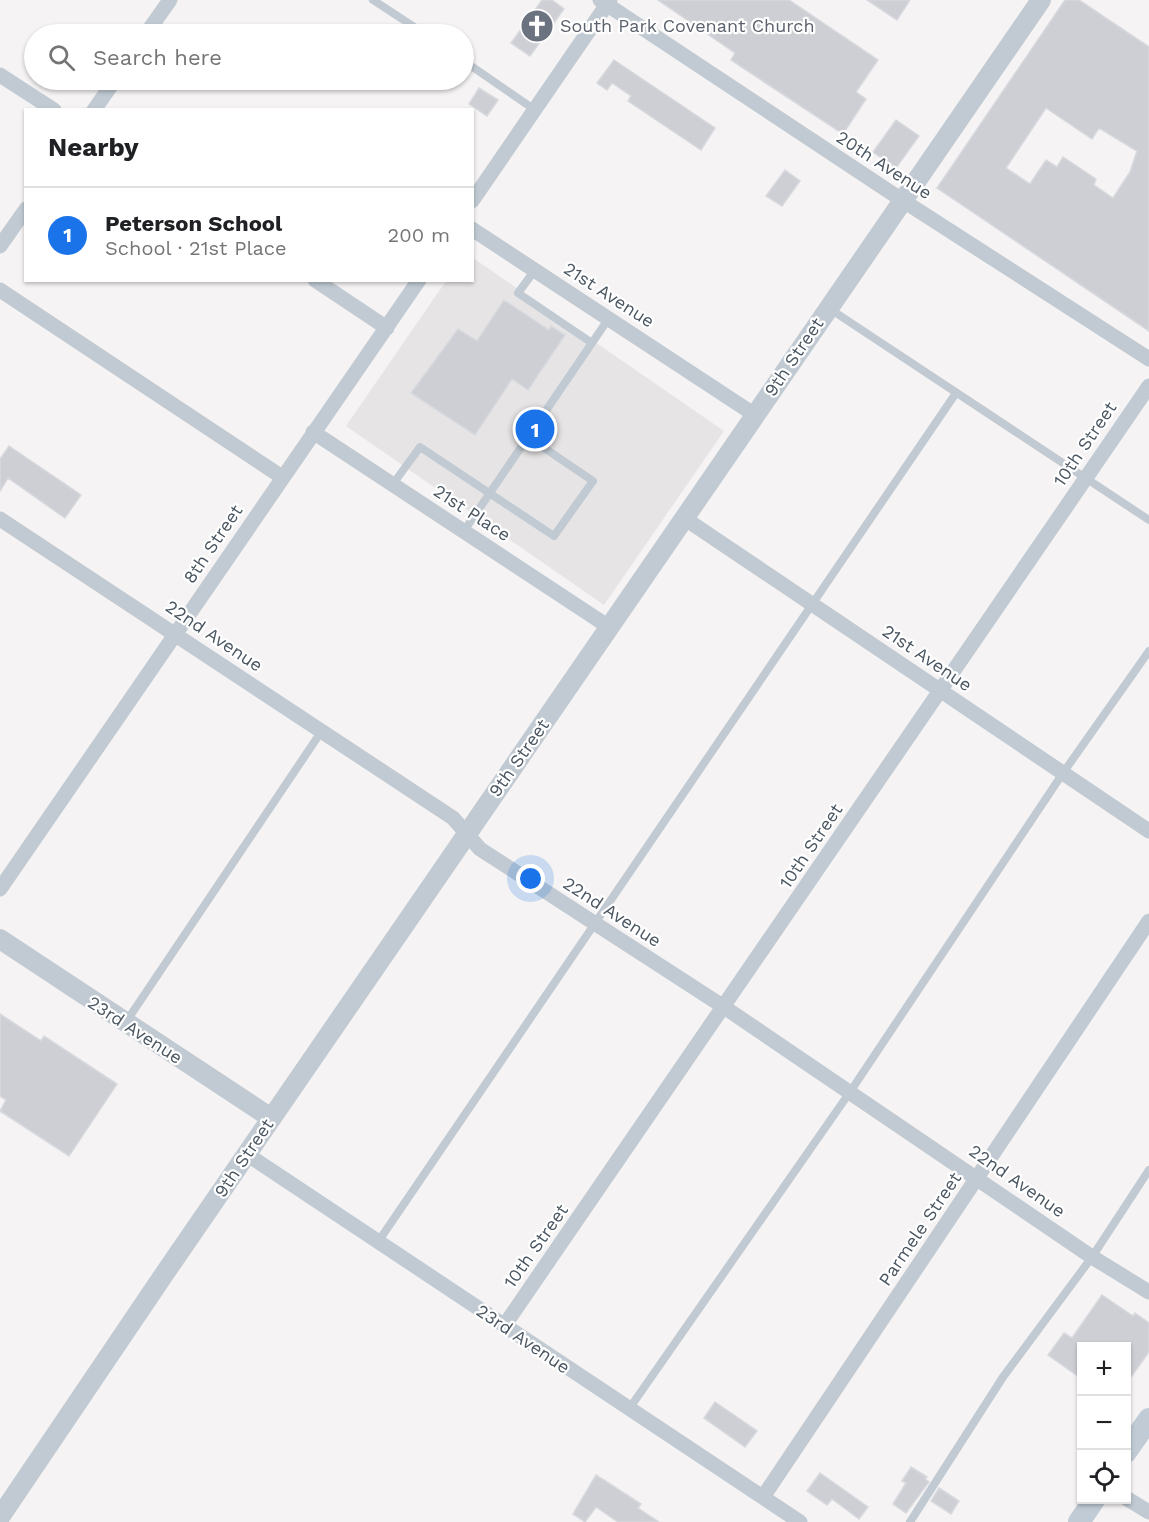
<!DOCTYPE html>
<html lang="en">
<head>
<meta charset="utf-8">
<style>
  :root { --surface:#fff; --page:#f6f6f6; --text:#202124; --muted:#757577; --line:#e0e0e0; --accent:#1a73e8 }
  body { margin:0; font-family:"Work Sans",sans-serif; background:var(--page); color:var(--text) }
  .controls { position:absolute; right:18px; bottom:18px; display:grid; overflow:hidden; border-radius:0px; box-shadow:0 2px 4px #0004 }
  .controls button { width:54px; height:54px; display:grid; place-items:center; padding:0; border:0; border-bottom:2px solid var(--line); background:var(--surface); color:var(--text); font:30px sans-serif }
  .you { position:absolute; left:531px; top:879px; width:21px; height:21px; margin:-15px; border:4px solid #fff; border-radius:50%; background:#1a73e8; box-shadow:0 0 0 9px #1a73e833 }
  .badge { display:grid; place-items:center; width:39px; height:39px; border-radius:50%; background:var(--accent); color:#fff; font-size:20px; font-weight:700 }
  .pin { position:absolute; translate:-50% -50%; border:3px solid #fff; box-shadow:0 2px 6px #0006 }
  .list { margin:0; padding:0; list-style:none }
  h2 { display:flex; justify-content:space-between; align-items:center; height:78px; margin:0; padding:0 24px; font-size:26px }
  h2 small { font-size:20px; font-weight:400; color:var(--muted) }
  .list li { display:grid; grid-template-columns:39px 1fr auto; gap:18px; align-items:center; box-sizing:border-box; height:96px; padding:0 24px; border-top:2px solid var(--line) }
  .list b { display:block; font-size:22px; white-space:nowrap }
  .list p { margin:0; font-size:20px; white-space:nowrap; color:var(--muted) }
  .list em { font-size:20px; font-style:normal; color:var(--muted) }
  .icon { flex:none; width:33px; height:33px; fill:none; stroke:currentColor; stroke-width:2; stroke-linecap:round; stroke-linejoin:round }
  .map { position:relative; flex:none; width:1149px; height:1522px; overflow:hidden }
  .search { position:absolute; background:var(--surface); box-shadow:0 2px 4px #0004; left:24px; top:24px; width:450px; height:66px; display:flex; align-items:center; gap:15px; box-sizing:border-box; padding:0 21px; border-radius:33px; color:var(--muted); font-size:22px }
  .panel { position:absolute; background:var(--surface); box-shadow:0 2px 4px #0004; left:24px; top:108px; width:450px; height:174px; border-radius:0px }
  .map>svg:first-child { display:block }
  .education { fill:#e6e4e5 }
  .building { fill:#cdcfd5; stroke:#d7d9de; stroke-width:1.5; fill-rule:evenodd }
  .lines { fill:none; stroke-linecap:round; stroke-linejoin:round }
  .service { stroke:#c1cad2; stroke-width:8 }
  .minor { stroke:#c1cad2; stroke-width:15 }
  .tertiary { stroke:#c1cad2; stroke-width:20 }
  .secondary { stroke:#c1cbd6; stroke-width:22 }
  .labels { text-anchor:middle; stroke-width:4.5; stroke-linejoin:round; paint-order:stroke }
  .worship-label { font-size:18px; fill:#5b616d; stroke:#fff; text-anchor:start }
  .street-label { font-size:18px; fill:#4a5661; stroke:#fff }
</style>
</head>
<body>
<div class="map">
<svg width="1149" height="1522" viewBox="0 0 1149 1522">
  <rect width="100%" height="100%" fill="#f5f3f3"/>
  <!-- education -->
  <path class="education" d="M473 258 724 431 604 605 346 426 446 281 472 280Z"/>
  <!-- building -->
  <path class="building" d="M542 0H552L564 9 530 56 511 43Z
    M658 0H789L878 60 856 92 866 99 843 134 731 60 735 53Z
    M867 0H910L897 20Z
    M1065 0H1079L1149 47V331L937 188ZM1046 108 1092 139 1099 128 1137 151 1130 172 1113 198 1094 185 1096 179 1063 157 1057 167 1046 160 1030 184 1006 168Z
    M614 60 715 128 701 150 628 101 631 96 612 83 607 90 597 83Z
    M479 88 498 100 487 116 469 104Z
    M896 120 919 136 896 168 873 152Z
    M785 170 800 181 782 206 766 196Z
    M504 300 549 330 551 326 565 335 528 390 512 379 475 435 411 393 458 329 477 341Z
    M9 446 81 495 65 518 8 478 0 491V459Z
    M0 1014 41 1041 44 1036 117 1084 69 1156 0 1111 6 1100 0 1096Z
    M1102 1295 1133 1316 1135 1313 1149 1323V1352L1126 1384V1347H1082V1379L1048 1355 1064 1333 1072 1338Z
    M715 1402 757 1431 745 1447 704 1418Z
    M911 1467 927 1477 925 1479 929 1482 906 1513 893 1504 906 1483 902 1481Z
    M820 1473 868 1507 859 1519 832 1499 827 1505 807 1491Z
    M596 1475 641 1504 638 1508 659 1522H618L596 1507 585 1522 573 1514Z
    M939 1488 959 1501 951 1514 931 1501Z"/>
  <g class="lines">
    <!-- service -->
    <path class="service" d="M373 0 425 34
      M464 61 535 110
      M535 270 518 293 592 343
      M830 309 1149 520
      M393 484 420 447 554 536 593 481 528 437
      M464 531 609 318
      M126 1022 321 732
      M378 1242 956 393
      M629 1409 850 1092 1063 773 1149 651
      M910 1522 1003 1377 1092 1257 1149 1170"/>
    <!-- minor -->
    <path class="minor" d="M600 0 902 200 1149 359
      M146 34 170 0
      M0 75 54 110
      M94 110 115 80
      M472 201 610 0
      M472 229 755 415
      M0 246 26 209
      M315 280 387 328
      M0 290 282 477
      M313 432 609 627
      M684 518 1149 831
      M0 519 453 818 480 849 724 1007 1092 1257 1149 1292
      M0 889 419 280
      M248 1155 800 1522
      M504 1326 1149 386
      M763 1497 1149 921
      M1126 1498 1149 1512"/>
    <!-- tertiary -->
    <path class="tertiary" d="M0 939 271 1118
      M0 1517 167 1270 1041 0"/>
    <!-- secondary -->
    <path class="secondary" d="M1126 1452 1149 1419
      M1079 1522 1094 1500"/>
  </g>
  <!-- icons -->
  <defs>
    <symbol id="church-disc" viewBox="-11 -11 22 22"><circle r="9.5" fill="#6b7280" stroke="#fff"/><path d="M-1.2-6h2.4v3.5h3.3v2.4h-3.3V6h-2.4V-.1h-3.3v-2.4h3.3Z" fill="#fff"/></symbol>
  </defs>
  <g fill-rule="evenodd">
    <use href="#church-disc" x="518" y="7" width="38" height="38"/>
  </g>
  <g class="labels">
    <!-- worship labels -->
    <g class="worship-label">
      <text x="560" y="32">South Park Covenant Church</text>
    </g>
    <!-- street labels -->
    <g class="street-label">
      <text transform="translate(884 165) rotate(33)" y="6">20th Avenue</text>
      <text transform="translate(609 295) rotate(33)" y="6">21st Avenue</text>
      <text transform="translate(794 357) rotate(-56)" y="6">9th Street</text>
      <text transform="translate(1085 444) rotate(-56)" y="6">10th Street</text>
      <text transform="translate(472 513) rotate(33)" y="6">21st Place</text>
      <text transform="translate(213 544) rotate(-56)" y="6">8th Street</text>
      <text transform="translate(214 636) rotate(34)" y="6">22nd Avenue</text>
      <text transform="translate(927 658) rotate(34)" y="6">21st Avenue</text>
      <text transform="translate(519 758) rotate(-55)" y="6">9th Street</text>
      <text transform="translate(811 846) rotate(-56)" y="6">10th Street</text>
      <text transform="translate(612 912) rotate(33)" y="6">22nd Avenue</text>
      <text transform="translate(135 1030) rotate(33)" y="6">23rd Avenue</text>
      <text transform="translate(244 1158) rotate(-56)" y="6">9th Street</text>
      <text transform="translate(1017 1181) rotate(35)" y="6">22nd Avenue</text>
      <text transform="translate(920 1229) rotate(-56)" y="6">Parmele Street</text>
      <text transform="translate(536 1246) rotate(-55)" y="6">10th Street</text>
      <text transform="translate(523 1339) rotate(34)" y="6">23rd Avenue</text>
    </g>
  </g>
</svg>
<div class="controls">
<button>+</button>
<button>−</button>
<button><svg class="icon" aria-label="locate" viewBox="0 0 24 24"><circle cx="12" cy="12" r="6"/><path d="M12 2v4M12 18v4M2 12h4M18 12h4"/></svg></button>
</div>
<div class="you"></div>
<div class="pin badge" style="left:535px;top:429px">1</div>
<div class="search"><svg class="icon" aria-label="search" viewBox="0 0 24 24"><circle cx="10" cy="10" r="6"/><path d="M15 15l6 6"/></svg>Search here</div>
<section class="panel">
<h2>Nearby<small></small></h2>
<ul class="list">
<li><span class="badge">1</span><div><b>Peterson School</b><p>School · 21st Place</p></div><em>200 m</em></li>
</ul>
</section>
</div>
</body>
</html>
